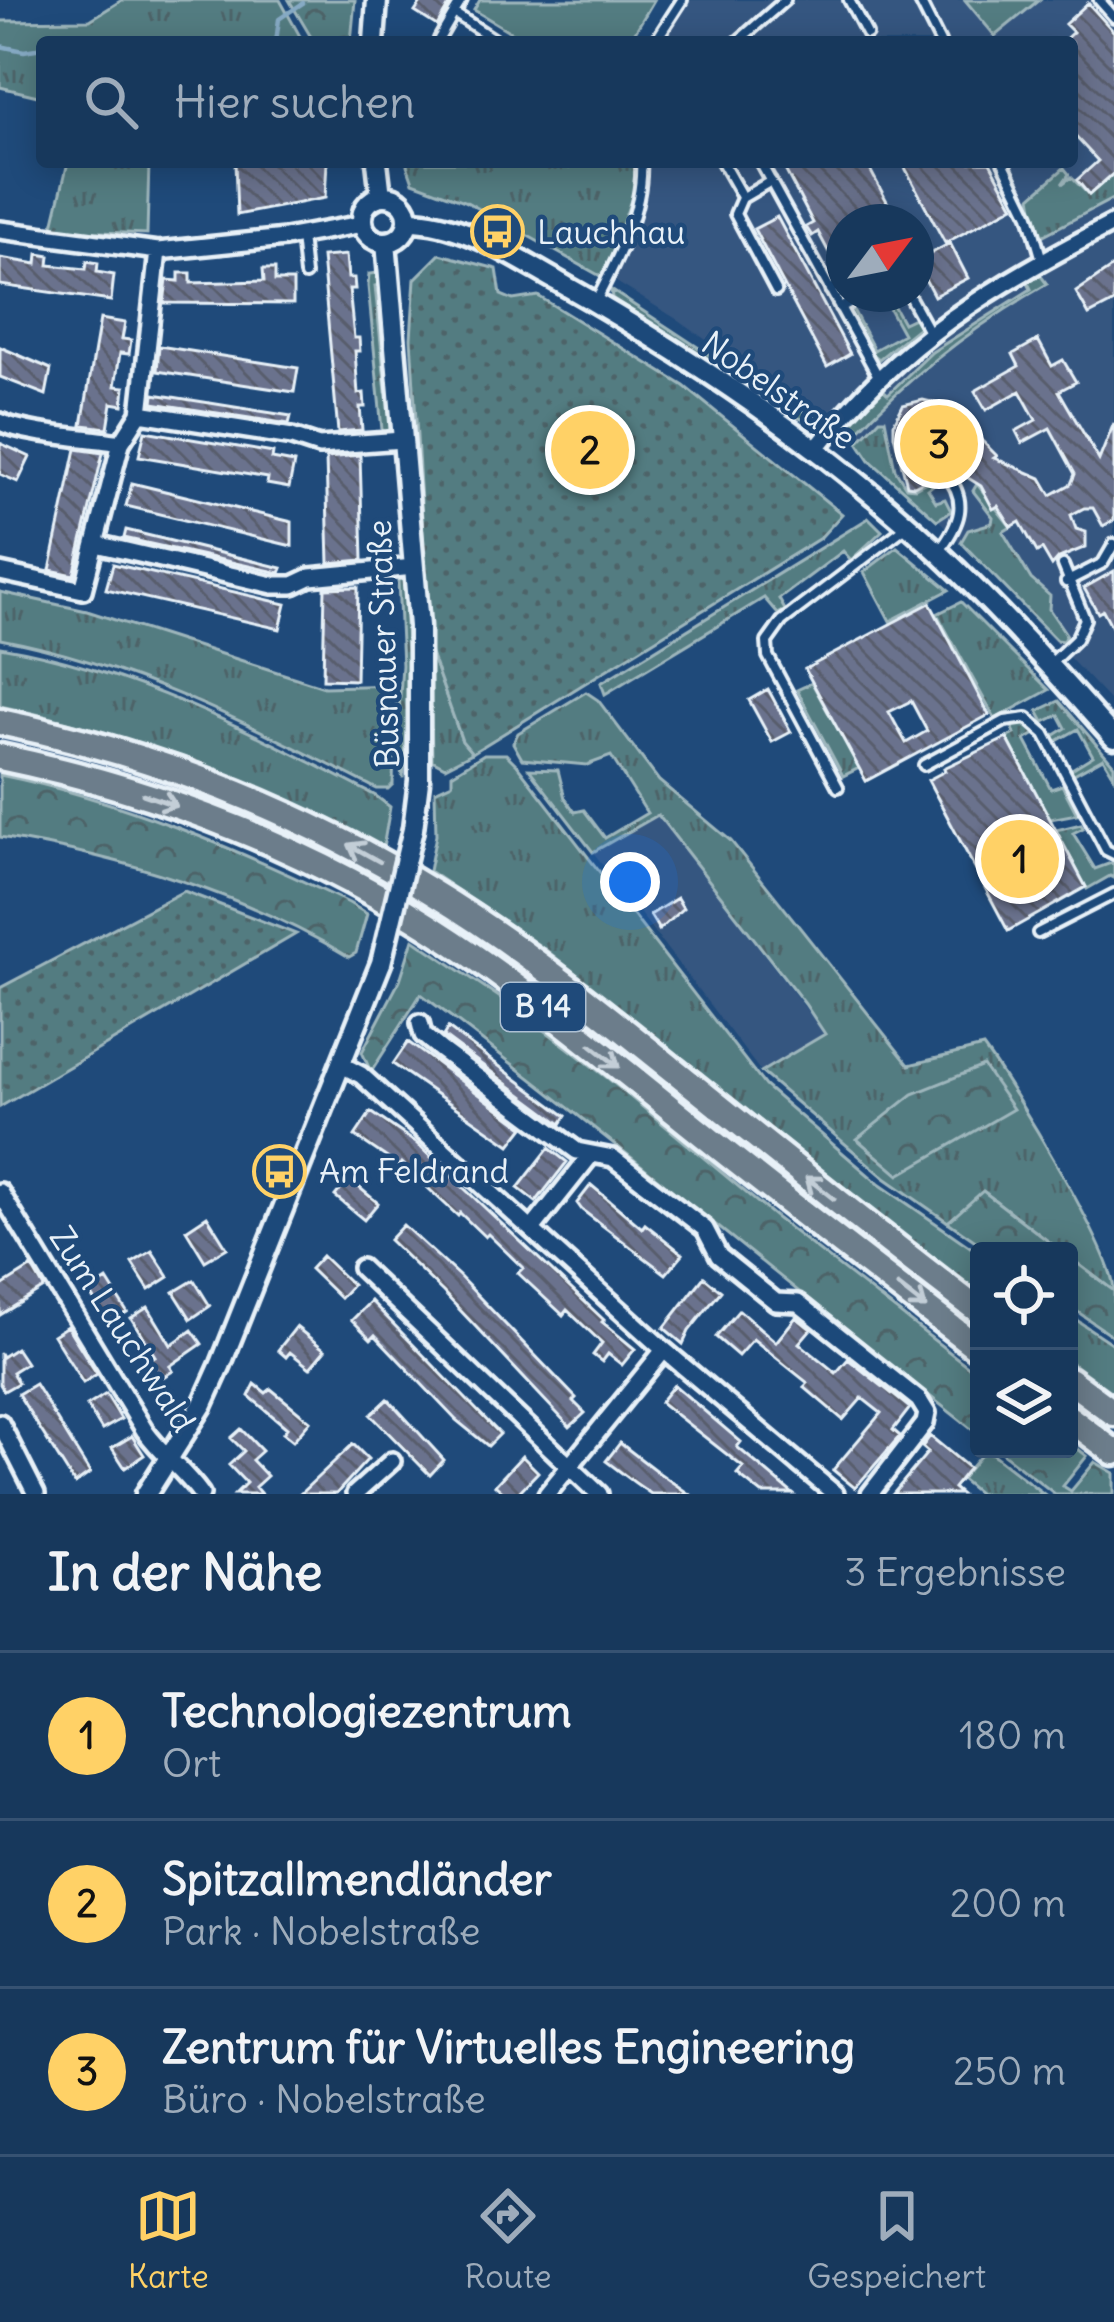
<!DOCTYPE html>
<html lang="de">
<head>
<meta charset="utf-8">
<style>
  :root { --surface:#17385c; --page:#203f62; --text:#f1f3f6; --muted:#9eacbb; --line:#365272; --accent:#ffd166 }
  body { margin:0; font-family:Delius,sans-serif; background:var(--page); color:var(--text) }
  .controls { position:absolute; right:36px; bottom:36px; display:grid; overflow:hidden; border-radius:12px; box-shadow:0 6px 30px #0003 }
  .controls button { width:108px; height:108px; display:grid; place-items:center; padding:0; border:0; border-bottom:3px solid var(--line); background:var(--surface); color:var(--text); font:60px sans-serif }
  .compass { position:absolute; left:826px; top:204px; width:108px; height:108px; border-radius:50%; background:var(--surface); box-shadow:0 6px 30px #0003; rotate:58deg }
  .you { position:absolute; left:630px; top:882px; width:42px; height:42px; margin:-30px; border:9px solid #fff; border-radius:50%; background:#1a73e8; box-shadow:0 0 0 18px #1a73e833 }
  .badge { display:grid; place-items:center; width:78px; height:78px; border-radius:50%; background:var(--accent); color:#111; font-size:39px; font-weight:700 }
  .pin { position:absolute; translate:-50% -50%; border:6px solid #fff; box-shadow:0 3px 12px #0006 }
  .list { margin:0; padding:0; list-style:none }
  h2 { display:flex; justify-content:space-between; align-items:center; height:156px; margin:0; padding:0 48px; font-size:51px }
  h2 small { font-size:39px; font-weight:400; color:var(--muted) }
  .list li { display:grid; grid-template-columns:78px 1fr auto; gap:36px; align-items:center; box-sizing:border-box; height:168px; padding:0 48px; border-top:3px solid var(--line) }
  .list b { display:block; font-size:45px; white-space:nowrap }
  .list p { margin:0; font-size:39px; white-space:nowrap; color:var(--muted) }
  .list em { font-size:39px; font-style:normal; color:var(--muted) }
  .icon { flex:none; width:66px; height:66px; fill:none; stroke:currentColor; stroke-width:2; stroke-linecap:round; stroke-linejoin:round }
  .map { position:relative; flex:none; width:1114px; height:1494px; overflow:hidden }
  .search { position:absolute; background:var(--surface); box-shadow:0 6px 30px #0003; left:36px; right:36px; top:36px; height:132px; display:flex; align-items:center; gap:30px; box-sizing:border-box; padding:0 42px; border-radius:12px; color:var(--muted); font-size:45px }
  .sheet { height:660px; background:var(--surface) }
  nav { display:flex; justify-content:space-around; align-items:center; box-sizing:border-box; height:168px; border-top:3px solid var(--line); background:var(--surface); font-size:33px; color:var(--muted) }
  nav a { display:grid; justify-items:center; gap:6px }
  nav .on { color:var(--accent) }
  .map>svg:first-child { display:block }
  .built { fill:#365680; fill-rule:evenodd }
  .grass { fill:url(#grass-tufts); stroke:#9eb6bc; stroke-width:3 }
  .forest { fill:url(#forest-crowns); stroke:#9eb6bc; stroke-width:3 }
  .garden { fill:url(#garden-dots); stroke:#9eb6bc; stroke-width:3 }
  .pitch { fill:#537b81; stroke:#9eb6bc; stroke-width:3 }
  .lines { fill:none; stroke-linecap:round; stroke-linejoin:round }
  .stream { stroke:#86aac4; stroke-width:4.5 }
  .building { fill:url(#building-back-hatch); stroke:#e8f1f8; stroke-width:3; fill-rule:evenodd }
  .service-casing { stroke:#e8f1f8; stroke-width:16 }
  .minor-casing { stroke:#e8f1f8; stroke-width:24 }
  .tertiary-casing { stroke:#e8f1f8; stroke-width:27 }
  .trunk-casing { stroke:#e8f1f8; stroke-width:33 }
  .service { stroke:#1f4a7a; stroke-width:8 }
  .minor { stroke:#1f4a7a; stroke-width:15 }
  .tertiary { stroke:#1f4a7a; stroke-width:18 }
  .trunk { stroke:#6c7d8b; stroke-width:24 }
  .tertiary-bridge-casing { stroke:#e8f1f8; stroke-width:27; stroke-linecap:butt }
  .tertiary-bridge { stroke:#1f4a7a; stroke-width:18 }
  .oneway { stroke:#c3ced7 }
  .labels { text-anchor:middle; stroke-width:9; stroke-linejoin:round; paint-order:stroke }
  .shield { fill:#1f4a7a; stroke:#acbfd2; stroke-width:3 }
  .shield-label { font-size:30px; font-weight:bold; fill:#e8f1f8 }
  .poi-label { font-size:33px; fill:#e8f1f8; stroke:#1f4a7a; text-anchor:start }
  .street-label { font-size:33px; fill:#e8f1f8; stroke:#1f4a7a }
</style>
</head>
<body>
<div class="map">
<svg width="1114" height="1494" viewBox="0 0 1114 1494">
  <defs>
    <pattern id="grass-tufts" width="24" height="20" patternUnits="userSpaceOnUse" patternTransform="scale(3)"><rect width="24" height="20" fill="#537b81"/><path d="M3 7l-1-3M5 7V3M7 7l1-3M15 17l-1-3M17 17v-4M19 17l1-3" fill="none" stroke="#4d6468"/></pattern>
    <pattern id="forest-crowns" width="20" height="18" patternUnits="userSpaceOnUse" patternTransform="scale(3)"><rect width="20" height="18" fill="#537b81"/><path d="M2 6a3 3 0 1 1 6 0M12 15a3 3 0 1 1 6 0" fill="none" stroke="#4d6468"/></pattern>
    <pattern id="garden-dots" width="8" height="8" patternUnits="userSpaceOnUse" patternTransform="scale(3)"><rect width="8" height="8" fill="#537b81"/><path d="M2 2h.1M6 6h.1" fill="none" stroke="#4d6468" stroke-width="1.8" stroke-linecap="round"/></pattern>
    <pattern id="building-back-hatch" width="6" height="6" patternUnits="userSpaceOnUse" patternTransform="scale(3)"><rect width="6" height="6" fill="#6a728d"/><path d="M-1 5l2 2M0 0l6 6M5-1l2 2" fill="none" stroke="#585d6c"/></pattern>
  </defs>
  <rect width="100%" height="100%" fill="#1f4a7a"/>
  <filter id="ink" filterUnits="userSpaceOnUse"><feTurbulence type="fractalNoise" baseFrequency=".00833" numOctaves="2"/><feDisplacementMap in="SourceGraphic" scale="24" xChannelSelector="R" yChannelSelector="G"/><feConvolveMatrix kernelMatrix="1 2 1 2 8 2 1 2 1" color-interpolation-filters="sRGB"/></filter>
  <g filter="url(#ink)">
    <!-- built -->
    <path class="built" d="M682 0H1114V705L862 439 828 412 787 397 675 318 613 280 638 200 641 162H1072V42H655ZM844 222H916V294H844Z
      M657 815 825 1034 761 1072 593 852Z"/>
    <!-- grass -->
    <path class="grass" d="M122 0H280L301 38 295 42H42V97L0 87V21L90 20Z
      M68 162H149L147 234 52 230Z
      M406 162H555L569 168 573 162H635L634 191 604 278 465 201 413 182Z
      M1064 168 1069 174 1062 184 1071 177 1089 195 1114 173V198L1038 238 1031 197Z
      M378 273 379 285 375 286 386 392 390 393 393 425 386 435 382 430 368 286 369 274Z
      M1034 276H1041L1047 284C974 326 912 373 854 435L844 425 879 386 888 394 932 352 1031 289 1026 279Z
      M611 290 781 402 825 420 815 424 786 413 612 298Z
      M881 294H887L903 323 914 318 919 327 879 359 870 352 846 307 859 300 860 303 852 308 874 350 903 334Z
      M880 419H885L895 469 906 487 915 488 930 480 933 485 928 489 936 502 945 499 951 511 937 520 870 460 858 442Z
      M977 484 1011 527 1003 532 1031 579 1050 596 1049 609 1066 634 1063 641 1056 640 961 542 968 530 992 523 993 517 973 491Z
      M869 518 882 531 851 560 843 551 779 599 785 610 778 614 764 598 605 694 601 683Z
      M897 547 949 590 890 621 864 572Z
      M401 576 408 583 409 599 405 600 408 673 412 674 403 778 396 756 402 665 398 581Z
      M0 592 87 611 324 687 396 685 393 784 388 789H377C257 728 134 664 0 639Z
      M961 602 1049 690 995 719 937 614Z
      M0 647C133 669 258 735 376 796L390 807 383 848C262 784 132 733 0 706Z
      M430 651 462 741 472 753 445 767 432 760Z
      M902 673 836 724 859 768 843 776 797 690 812 683 828 712Z
      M586 692 598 700 659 781 731 841 909 1065 983 1047C1011 1084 1114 1253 1114 1291L1069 1257V1251H1061L984 1192 948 1222 885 1178 761 1072 825 1034 805 1004 658 815 593 852 529 769 558 770 565 798 575 812 584 810 605 838 647 813 611 756 587 765 522 759 513 743 518 733Z
      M1059 701 1114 765V776L1103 758 1072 775 1070 770 1093 756 1078 729 1055 742 1052 737 1066 728 1059 715 1044 722 1038 711Z
      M1011 723C1021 723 1029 724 1035 734L1025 740 1051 789 1062 785 1077 814 1050 819 1007 738 1015 734Z
      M484 754H506L517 765 765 1086 879 1184 979 1253V1295L546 950 429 871 436 835 435 791 452 783V774Z
      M1081 824 1083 828 1073 833 1095 869 1114 862V878L1110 876 1087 889 1056 830Z
      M1069 1315 1114 1345V1394L1069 1361Z
      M986 1449 1044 1494H979L961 1479Z"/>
    <!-- forest -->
    <path class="forest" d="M289 0H355L351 42H314Z
      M0 775C120 799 237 849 349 903L367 914 356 953 349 957C245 894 120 856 0 837Z
      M413 939 517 1009 609 1079 774 1216 979 1375V1435C792 1288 610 1137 421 994L371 1072 362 1052 400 980Z
      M983 1066 1013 1109 899 1175 857 1139 913 1094Z
      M983 1191 1061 1251H990L948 1222Z
      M1069 1257 1114 1291V1337L1069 1306Z
      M1069 1442 1087 1456 1063 1486 1071 1491 1095 1462 1114 1473V1494H1055L997 1449H1069Z"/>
    <!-- garden -->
    <path class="garden" d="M440 254 497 269 501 295 513 300 538 296 684 386 842 514 820 538 472 753 462 741 430 651 411 338 415 279Z
      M184 891 296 934 0 1107V988Z"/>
    <!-- pitch -->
    <path class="pitch" d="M480 0H654L629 42H527L474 10Z
      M965 0H1039L995 36Z"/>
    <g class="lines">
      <!-- stream -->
      <path class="stream" d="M276 42 279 19 303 3
        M0 46 24 51 42 48"/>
    </g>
    <!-- building -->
    <path class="building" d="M423 0H452L437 26 415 12Z
      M1088 3 1114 32V173L1089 195 1077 180 1098 161 1072 133V42H1062L1073 32 1065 24Z
      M235 162H327L325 198 237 215Z
      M781 162H866L898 222H844V255L833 260 818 232 812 236 806 227 813 223Z
      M902 162H990L1014 206 945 243Z
      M777 217 850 354 827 367 754 229Z
      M950 243 968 278 934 296 916 262Z
      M38 254 50 256 49 265 86 269 87 261 98 263 97 272 114 275 111 301 0 285V258L37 264Z
      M346 255 348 278H354L355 289H349L354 338H359L360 351H355L358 394 364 393 365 407H360L362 430 338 432 322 257Z
      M1114 266V302L1089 315 1076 292Z
      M263 269H275V281H293V304L164 303 167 280 179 281V273H191V283L264 281Z
      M100 319 125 323 122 339 131 340 129 354 120 353 115 386 125 387 123 405 112 403 108 428 82 425Z
      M1038 340 1052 366 1063 360 1076 382 1059 391 1099 460 1114 423V520L1103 526 1093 508H1084L1071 515 1076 529 1086 532V547L1059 558 1052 566 1042 549 1037 552 1020 522 1011 527 998 506 993 509 981 486 949 466H941L937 474 914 486 907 485 894 435V423L903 405 923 400 935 403 967 426 997 456 994 458 1041 478 1051 495 1071 484 1075 474 1050 428 1022 443 1016 431 1036 420 1020 391 986 410 975 391 1019 366 1013 354Z
      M159 346 298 368 294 392 157 371Z
      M0 347 51 369 46 395 0 377Z
      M154 394 291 416 289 424 153 403Z
      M145 431 273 453 272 459 294 463 289 488 267 484 268 478 139 456Z
      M0 443 30 457 18 482 0 474Z
      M76 449 103 453 74 575 50 570Z
      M360 455 363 560 329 563 326 458Z
      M132 483 292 522V546L126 506Z
      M126 530 282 568 280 573 124 538Z
      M113 564 286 604 280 629 106 589Z
      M1114 571V631L1103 610 1098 613 1084 588Z
      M358 587 356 680 323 679 325 588Z
      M930 603 989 715 866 781 805 669ZM911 701 927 731 906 743 889 712Z
      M768 689 791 732 772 742 749 700Z
      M1007 738 1086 887 1008 931 928 780 945 771 944 768Z
      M677 898 683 908 659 930 650 915Z
      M448 1028 566 1116 561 1124 443 1036Z
      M408 1042 524 1127 510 1145 393 1064Z
      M371 1112 416 1143 604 1320 602 1322 635 1349 622 1365 608 1354 602 1362 593 1355 602 1343 567 1310 563 1315 518 1273 523 1268 488 1234 485 1237 460 1213 458 1216 401 1163 399 1166 355 1136Z
      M549 1148 567 1162 536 1202 518 1188Z
      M349 1179 378 1203 364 1220 335 1196Z
      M591 1185 642 1228 645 1224 683 1254 666 1274 582 1210 577 1203Z
      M207 1216 227 1248 205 1261 186 1230Z
      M403 1225 459 1276 576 1398 573 1401 585 1413 570 1427 443 1292 389 1240Z
      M152 1251 169 1277 149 1290 132 1263Z
      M322 1256 352 1285 340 1298 310 1269Z
      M32 1267 44 1288 0 1315V1287Z
      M704 1277 721 1291 689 1331 683 1344 664 1328Z
      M107 1280 127 1312 109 1323 89 1292Z
      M194 1280 210 1306 191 1319 174 1292Z
      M371 1301 500 1434 488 1446 456 1420 375 1335 371 1339 352 1320Z
      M148 1307 171 1345 192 1330 202 1344 170 1366 173 1371 158 1380H154L143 1363 155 1356 131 1318Z
      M739 1310 776 1342 796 1317 811 1329 799 1343 836 1373 848 1359 910 1408 893 1430 900 1436 855 1488 833 1470 881 1413 862 1398 843 1420 804 1387 808 1383 753 1339 738 1356 716 1337Z
      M67 1326 97 1374 83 1383 53 1335Z
      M296 1327 325 1350 310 1368 290 1352 286 1357 278 1350Z
      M16 1348 26 1363 12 1372 18 1383 4 1391 0 1384V1353L2 1357Z
      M35 1384 90 1473 75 1484 18 1394Z
      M255 1384 266 1393 271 1389 310 1421 293 1441 283 1433 287 1428 249 1396Z
      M674 1385 741 1442 737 1447 793 1494H762L737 1474 743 1467 660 1402Z
      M106 1394 121 1419 102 1430 87 1406Z
      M388 1399 444 1460 430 1475 371 1415Z
      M241 1429 262 1451 252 1460 267 1476 255 1487 261 1494H235L246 1483 229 1465 244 1451 231 1438Z
      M132 1436 144 1455 125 1468 112 1448Z
      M930 1436 969 1468 953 1488 960 1494H893L928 1452 922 1447Z
      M620 1443 659 1473 689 1494H651L634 1482 606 1461Z
      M353 1444 368 1459 336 1494H300Z
      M522 1456 538 1472 517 1494H505L495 1485Z"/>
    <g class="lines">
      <defs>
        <path id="service" d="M462 0 454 13 498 42
          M849 0 867 34
          M919 0 940 42
          M1099 0 1114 17
          M439 39 454 13
          M655 42 682 0
          M737 42 785 0
          M722 162 742 197
          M760 162 878 376
          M1003 162 1029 215 1042 260
          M771 181 742 198 735 214 776 291
          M301 236 305 275
          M830 290 844 282
          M908 294 929 332
          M596 301C617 260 644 209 641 162
          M840 308 866 294
          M939 551C959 525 970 501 945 473
          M1066 582 1103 563 1114 544
          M1050 664 1076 639 1085 619 1063 565
          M924 765 1005 721 1027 718 1045 734 1106 850 1114 854
          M838 787 768 656 767 642 782 621 907 526
          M1038 933 1114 894"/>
        <path id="minor" d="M0 230 158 251 285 238 362 224
          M140 413 292 437 319 446 402 440
          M0 422C28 435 86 437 121 443
          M816 449C903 338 992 287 1114 223
          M96 544 273 585H293L310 577 414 567
          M0 572 83 590 121 443 140 413 158 251
          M420 1023 423 1035 441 1050 577 1151 613 1158 705 1229 719 1256 776 1302 798 1303 919 1400 927 1413 925 1423 870 1494
          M342 1065 361 1075 664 1350 835 1494
          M0 1192 145 1431C162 1455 184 1470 201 1494
          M532 1229 590 1156
          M361 1268 599 1494
          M0 1423 36 1494
          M355 1494 392 1461
          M547 1494 664 1350"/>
        <path id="tertiary" d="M374 42 377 0
          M377 162 381 196
          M362 219a23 23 0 1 1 46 0a23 23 0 1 1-46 0Z
          M409 221C462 221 514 257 559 282 694 358 825 447 938 552 1000 610 1057 674 1114 738
          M386 242 419 626V781L413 829
          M146 1494 203 1404 221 1364 381 963"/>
        <path id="trunk" d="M0 722C152 753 298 810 430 891 520 945 604 1014 686 1080 783 1158 880 1236 979 1311
          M0 757C160 790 317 851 453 942 546 1005 632 1078 720 1148 805 1216 892 1282 979 1349
          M1069 1380 1114 1413
          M1069 1418 1114 1452"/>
      </defs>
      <!-- service casing -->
      <use href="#service" class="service-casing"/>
      <!-- minor casing -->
      <use href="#minor" class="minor-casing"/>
      <!-- tertiary casing -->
      <use href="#tertiary" class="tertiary-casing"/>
      <!-- trunk casing -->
      <use href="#trunk" class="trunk-casing"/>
      <!-- service -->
      <use href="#service" class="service"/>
      <!-- minor -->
      <use href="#minor" class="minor"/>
      <!-- tertiary -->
      <use href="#tertiary" class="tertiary"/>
      <!-- trunk -->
      <use href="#trunk" class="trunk"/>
      <defs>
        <path id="tertiary-bridge" d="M381 963 413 829"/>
      </defs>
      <!-- tertiary-bridge casing -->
      <use href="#tertiary-bridge" class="tertiary-bridge-casing"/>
      <!-- tertiary-bridge -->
      <use href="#tertiary-bridge" class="tertiary-bridge"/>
    </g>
    <!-- one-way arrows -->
    <defs><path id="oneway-shaft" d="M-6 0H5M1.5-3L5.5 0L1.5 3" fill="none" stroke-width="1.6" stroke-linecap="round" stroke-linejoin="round" transform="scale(3)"/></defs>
    <g class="oneway">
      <use href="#oneway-shaft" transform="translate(160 800) rotate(19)"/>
      <use href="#oneway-shaft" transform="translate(364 853) rotate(-151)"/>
      <use href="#oneway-shaft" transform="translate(605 1056) rotate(38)"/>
      <use href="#oneway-shaft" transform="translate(820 1188) rotate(-142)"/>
      <use href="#oneway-shaft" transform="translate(912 1297) rotate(38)"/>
    </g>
  </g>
  <!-- icons -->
  <defs>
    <symbol id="bus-ring" viewBox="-11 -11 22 22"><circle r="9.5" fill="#1f4a7a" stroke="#ffd166" stroke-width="1.5"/><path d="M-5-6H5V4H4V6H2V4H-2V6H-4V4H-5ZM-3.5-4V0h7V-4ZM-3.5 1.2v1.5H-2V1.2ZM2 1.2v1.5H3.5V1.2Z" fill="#ffd166"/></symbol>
  </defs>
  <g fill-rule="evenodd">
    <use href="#bus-ring" x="468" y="202" width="59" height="59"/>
    <use href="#bus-ring" x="250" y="1142" width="59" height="59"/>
  </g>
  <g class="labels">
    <!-- shield labels -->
    <rect class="shield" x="501" y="983" width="84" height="48" rx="9"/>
    <g class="shield-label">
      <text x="543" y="1017">B 14</text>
    </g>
    <!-- poi labels -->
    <g class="poi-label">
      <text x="537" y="244">Lauchhau</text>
      <text x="319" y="1183">Am Feldrand</text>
    </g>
    <!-- street labels -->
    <g class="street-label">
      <text transform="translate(779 390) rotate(35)" y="12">Nobelstraße</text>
      <text transform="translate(383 644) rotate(-92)" y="12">Büsnauer Straße</text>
      <text transform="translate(123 1329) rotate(57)" y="12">Zum Lauchwald</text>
    </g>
  </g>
</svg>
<div class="controls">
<button><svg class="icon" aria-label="locate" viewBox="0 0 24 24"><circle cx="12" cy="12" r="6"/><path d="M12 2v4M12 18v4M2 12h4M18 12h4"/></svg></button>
<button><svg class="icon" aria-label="layers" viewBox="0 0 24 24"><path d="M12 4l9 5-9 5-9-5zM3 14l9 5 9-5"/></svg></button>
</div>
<svg class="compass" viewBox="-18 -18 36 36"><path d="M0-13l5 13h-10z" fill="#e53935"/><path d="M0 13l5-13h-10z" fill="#9eacbb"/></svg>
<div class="you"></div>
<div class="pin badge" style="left:1020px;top:859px">1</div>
<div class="pin badge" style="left:590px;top:450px">2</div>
<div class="pin badge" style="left:939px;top:444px">3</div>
<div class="search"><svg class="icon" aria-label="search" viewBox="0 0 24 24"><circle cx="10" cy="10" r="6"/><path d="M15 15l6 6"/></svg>Hier suchen</div>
</div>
<section class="sheet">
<h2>In der Nähe<small>3 Ergebnisse</small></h2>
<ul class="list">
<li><span class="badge">1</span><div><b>Technologiezentrum</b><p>Ort</p></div><em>180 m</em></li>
<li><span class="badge">2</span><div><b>Spitzallmendländer</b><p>Park · Nobelstraße</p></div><em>200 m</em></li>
<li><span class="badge">3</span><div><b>Zentrum für Virtuelles Engineering</b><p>Büro · Nobelstraße</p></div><em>250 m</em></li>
</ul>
</section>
<nav>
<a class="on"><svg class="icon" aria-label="map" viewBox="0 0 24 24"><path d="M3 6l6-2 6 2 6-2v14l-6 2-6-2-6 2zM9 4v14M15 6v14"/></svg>Karte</a>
<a><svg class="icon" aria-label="directions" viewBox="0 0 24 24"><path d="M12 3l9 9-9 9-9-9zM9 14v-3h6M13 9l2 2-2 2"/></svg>Route</a>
<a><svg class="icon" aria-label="saved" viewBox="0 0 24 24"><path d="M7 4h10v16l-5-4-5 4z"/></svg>Gespeichert</a>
</nav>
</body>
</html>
